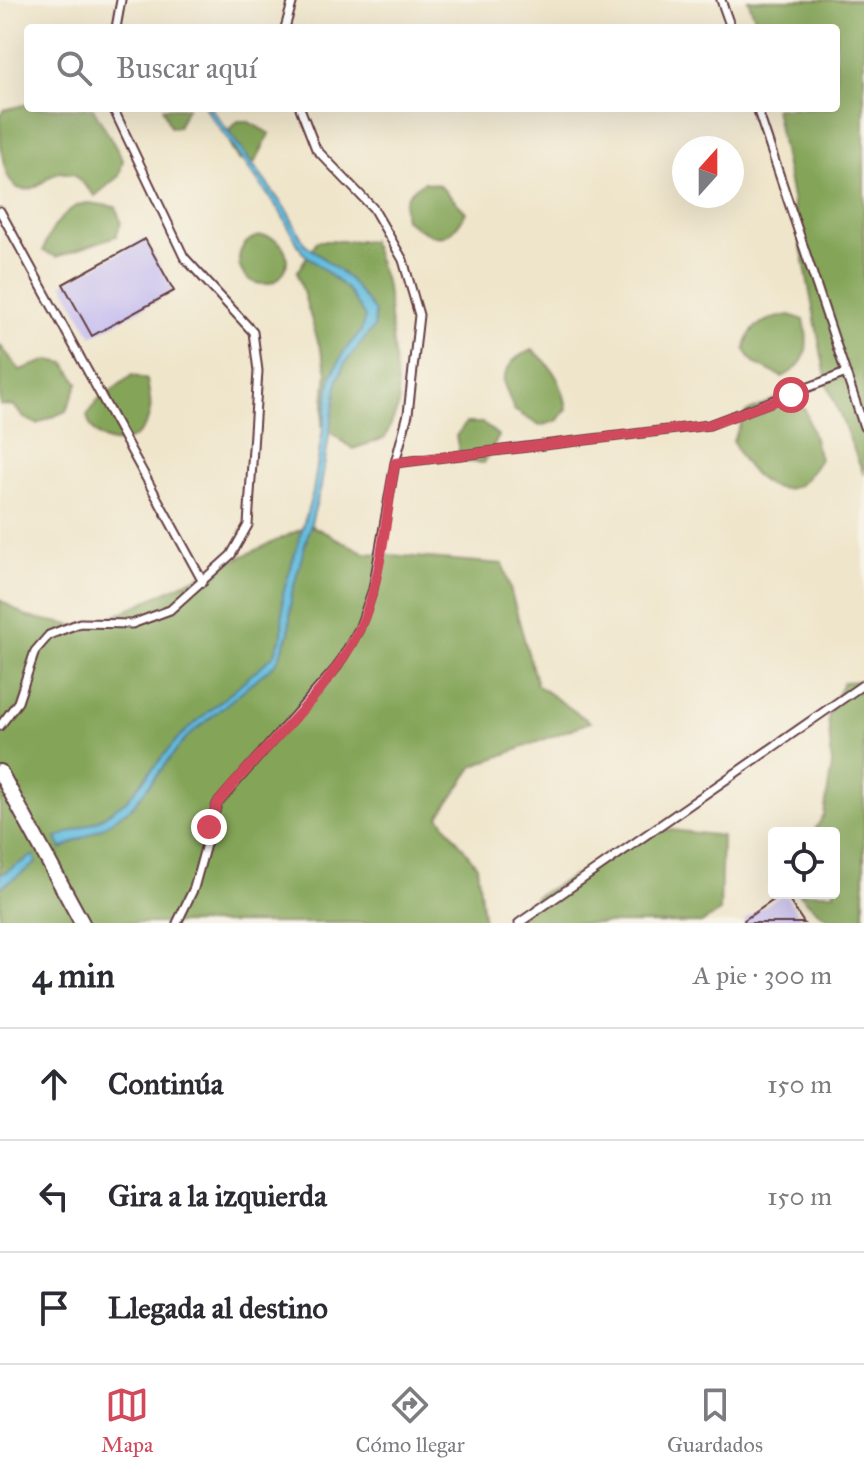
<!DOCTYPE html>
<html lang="es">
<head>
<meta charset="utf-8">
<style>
  :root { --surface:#fff; --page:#f7f7f7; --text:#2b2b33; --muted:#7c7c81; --line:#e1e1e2; --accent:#d1495b }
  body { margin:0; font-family:"IM FELL Great Primer",serif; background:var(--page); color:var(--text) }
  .controls { position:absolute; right:24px; bottom:24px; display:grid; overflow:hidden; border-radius:8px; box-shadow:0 8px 32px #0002 }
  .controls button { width:72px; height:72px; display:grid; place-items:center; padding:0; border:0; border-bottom:2px solid var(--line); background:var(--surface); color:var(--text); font:40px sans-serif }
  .compass { position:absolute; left:672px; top:136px; width:72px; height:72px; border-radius:50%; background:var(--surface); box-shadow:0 8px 32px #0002; rotate:21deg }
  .stop { position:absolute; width:24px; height:24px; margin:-18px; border:6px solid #d1495b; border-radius:50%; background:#fff }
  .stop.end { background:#d1495b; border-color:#fff; box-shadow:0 2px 8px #0008 }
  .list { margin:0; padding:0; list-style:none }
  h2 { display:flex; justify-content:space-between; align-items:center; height:104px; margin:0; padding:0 32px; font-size:34px }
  h2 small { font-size:26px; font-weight:400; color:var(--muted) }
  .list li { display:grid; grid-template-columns:52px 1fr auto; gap:24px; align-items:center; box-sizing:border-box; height:112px; padding:0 32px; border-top:2px solid var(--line) }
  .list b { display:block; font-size:30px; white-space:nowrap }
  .list em { font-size:26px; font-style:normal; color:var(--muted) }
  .icon { flex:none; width:44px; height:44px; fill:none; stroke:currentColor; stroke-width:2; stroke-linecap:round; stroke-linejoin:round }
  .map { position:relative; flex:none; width:864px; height:923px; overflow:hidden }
  .search { position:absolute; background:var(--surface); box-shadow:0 8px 32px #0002; left:24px; right:24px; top:24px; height:88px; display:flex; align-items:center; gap:20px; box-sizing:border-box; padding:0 28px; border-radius:8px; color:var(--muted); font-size:30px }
  .sheet { height:440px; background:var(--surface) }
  nav { display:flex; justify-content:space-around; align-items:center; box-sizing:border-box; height:112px; border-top:2px solid var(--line); background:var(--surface); font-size:22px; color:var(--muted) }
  nav a { display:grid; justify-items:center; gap:4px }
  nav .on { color:var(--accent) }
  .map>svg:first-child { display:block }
  .forest { fill:#84a559; stroke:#676242; stroke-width:2 }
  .water { fill:#61bddf; stroke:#566e85; stroke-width:2 }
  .building { fill:#bfb6f1 }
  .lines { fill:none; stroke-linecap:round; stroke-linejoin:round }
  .lane-casing { stroke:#633d43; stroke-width:11 }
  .street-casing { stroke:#633d43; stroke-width:18 }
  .lane { stroke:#fff; stroke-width:7 }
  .street { stroke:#fff; stroke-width:14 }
  .route { stroke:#d1495b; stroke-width:10 }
</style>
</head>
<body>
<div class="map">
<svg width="864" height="923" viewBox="0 0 864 923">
  <rect width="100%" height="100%" fill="#f7f3e8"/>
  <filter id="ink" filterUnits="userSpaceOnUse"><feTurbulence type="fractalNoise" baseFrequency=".0125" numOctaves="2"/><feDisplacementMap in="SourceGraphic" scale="16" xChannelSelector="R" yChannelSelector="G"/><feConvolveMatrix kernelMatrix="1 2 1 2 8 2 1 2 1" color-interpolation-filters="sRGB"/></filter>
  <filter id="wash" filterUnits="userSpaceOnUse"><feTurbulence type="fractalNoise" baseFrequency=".006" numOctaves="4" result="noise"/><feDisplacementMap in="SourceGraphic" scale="32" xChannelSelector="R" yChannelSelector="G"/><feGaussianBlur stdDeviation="1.8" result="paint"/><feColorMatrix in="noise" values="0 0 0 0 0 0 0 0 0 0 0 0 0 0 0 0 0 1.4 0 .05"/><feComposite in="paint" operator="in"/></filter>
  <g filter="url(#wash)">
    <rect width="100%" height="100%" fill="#efe5ca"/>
    <!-- forest -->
    <path class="forest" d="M748 0H864V475L827 383 775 108H836V28H759Z
      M28 104V108H93L123 160 119 176 95 196 74 174 59 172C50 175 41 185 33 188 0 200 0 138 0 116L4 110Z
      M163 108H187L178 127H170Z
      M238 121H247L270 134 255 162 239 160 231 148 228 132Z
      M424 182 439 185 466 212C448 248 432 239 405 219 401 199 407 192 424 182Z
      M89 203 116 207 121 223 116 236 57 257 43 251C49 231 66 204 89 203Z
      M239 260a24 24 0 1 1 48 0a24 24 0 1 1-48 0Z
      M317 241H371L387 287 399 405 385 438 353 449 322 426 327 371 297 272Z
      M790 315 804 320C810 346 808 365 782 377L754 363 745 350C748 324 766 319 790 315Z
      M0 345 20 370 49 360 65 363 78 383 66 411 37 424 24 418 14 406 0 405Z
      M533 350C553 366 563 384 567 409L557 421 540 426 514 410 503 381C509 363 515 356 533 350Z
      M132 375 147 380C148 389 152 402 150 411 144 448 97 455 87 416L95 403Z
      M775 399 805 409 820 459C815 466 808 479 800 484 770 502 741 464 733 441L745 413Z
      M466 423H482L499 436 484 463 469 462 459 451 456 436Z
      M310 525 365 553 503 564 537 685 590 722 474 766 439 816 477 866 484 923H0V600L28 617 88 628Z
      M864 681V923C831 923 821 918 799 893H834V833H813L824 815 832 765 828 716 843 682Z
      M663 829 722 836 720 912 701 923H514L538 895Z"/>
    <!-- water -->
    <path class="water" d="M205 108H211L287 211 304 243 349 279 375 312 374 327 344 365 338 379 321 486 291 597 289 634 277 662 185 739 132 807 102 828 61 849 56 838 97 821 126 801 179 737 274 655 282 635 283 594 313 492 331 377 344 351 361 331 365 317 347 289 302 252 281 213Z
      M34 855 36 863 0 888V875Z"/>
    <g id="blocks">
      <!-- building -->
      <path class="building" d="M145 239 174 291 92 336 63 284Z
        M784 893 804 923H746L744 920Z"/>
    </g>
  </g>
  <g filter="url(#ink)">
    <use href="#blocks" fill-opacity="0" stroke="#633d43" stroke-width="2"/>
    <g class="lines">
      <defs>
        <path id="lane" d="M721 0 731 28
          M116 28 121 0
          M285 28 293 0
          M757 108 864 427
          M0 211 203 582
          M395 463 709 425 846 373
          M0 726 18 702 35 651 49 635 80 623 132 624 170 610 231 555 248 525 258 371 253 332 184 257 113 108
          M177 923 194 888 217 804 337 667 359 629 373 589 395 463 408 414 419 315 403 260 373 208 316 149 300 108
          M519 923 864 684"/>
        <path id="street" d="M0 772 82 923"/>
      </defs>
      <!-- lane casing -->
      <use href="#lane" class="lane-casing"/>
      <!-- street casing -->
      <use href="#street" class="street-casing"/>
      <!-- lane -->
      <use href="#lane" class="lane"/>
      <!-- street -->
      <use href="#street" class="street"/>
    </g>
  </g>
  <g class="lines" filter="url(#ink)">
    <!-- route -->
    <path class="route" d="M209 827 217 804C262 746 327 697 359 630 383 579 385 517 395 463L709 425 791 395"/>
  </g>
</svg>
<div class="controls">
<button><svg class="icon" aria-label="locate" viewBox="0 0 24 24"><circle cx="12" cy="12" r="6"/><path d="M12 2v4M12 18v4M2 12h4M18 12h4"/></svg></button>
</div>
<svg class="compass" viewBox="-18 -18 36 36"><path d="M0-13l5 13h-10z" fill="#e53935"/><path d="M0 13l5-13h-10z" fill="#7c7c81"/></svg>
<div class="stop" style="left:791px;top:395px"></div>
<div class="stop end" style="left:209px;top:827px"></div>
<div class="search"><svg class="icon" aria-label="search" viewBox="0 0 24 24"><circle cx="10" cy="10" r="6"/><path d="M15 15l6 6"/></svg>Buscar aquí</div>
</div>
<section class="sheet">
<h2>4 min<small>A pie · 300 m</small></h2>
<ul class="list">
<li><svg class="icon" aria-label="ahead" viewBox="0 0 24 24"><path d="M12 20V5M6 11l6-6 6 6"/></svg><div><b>Continúa</b></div><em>150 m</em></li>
<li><svg class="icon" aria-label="left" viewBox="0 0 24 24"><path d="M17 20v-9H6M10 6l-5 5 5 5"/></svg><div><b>Gira a la izquierda</b></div><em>150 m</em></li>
<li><svg class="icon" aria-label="arrive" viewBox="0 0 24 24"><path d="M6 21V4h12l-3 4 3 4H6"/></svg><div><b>Llegada al destino</b></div></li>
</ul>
</section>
<nav>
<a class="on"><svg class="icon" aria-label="map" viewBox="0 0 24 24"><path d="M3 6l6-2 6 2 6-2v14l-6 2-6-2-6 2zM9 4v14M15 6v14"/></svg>Mapa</a>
<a><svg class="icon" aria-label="directions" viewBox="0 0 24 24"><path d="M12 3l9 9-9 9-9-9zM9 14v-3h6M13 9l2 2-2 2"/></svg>Cómo llegar</a>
<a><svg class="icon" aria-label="saved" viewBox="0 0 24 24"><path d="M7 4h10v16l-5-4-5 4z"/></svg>Guardados</a>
</nav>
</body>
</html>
